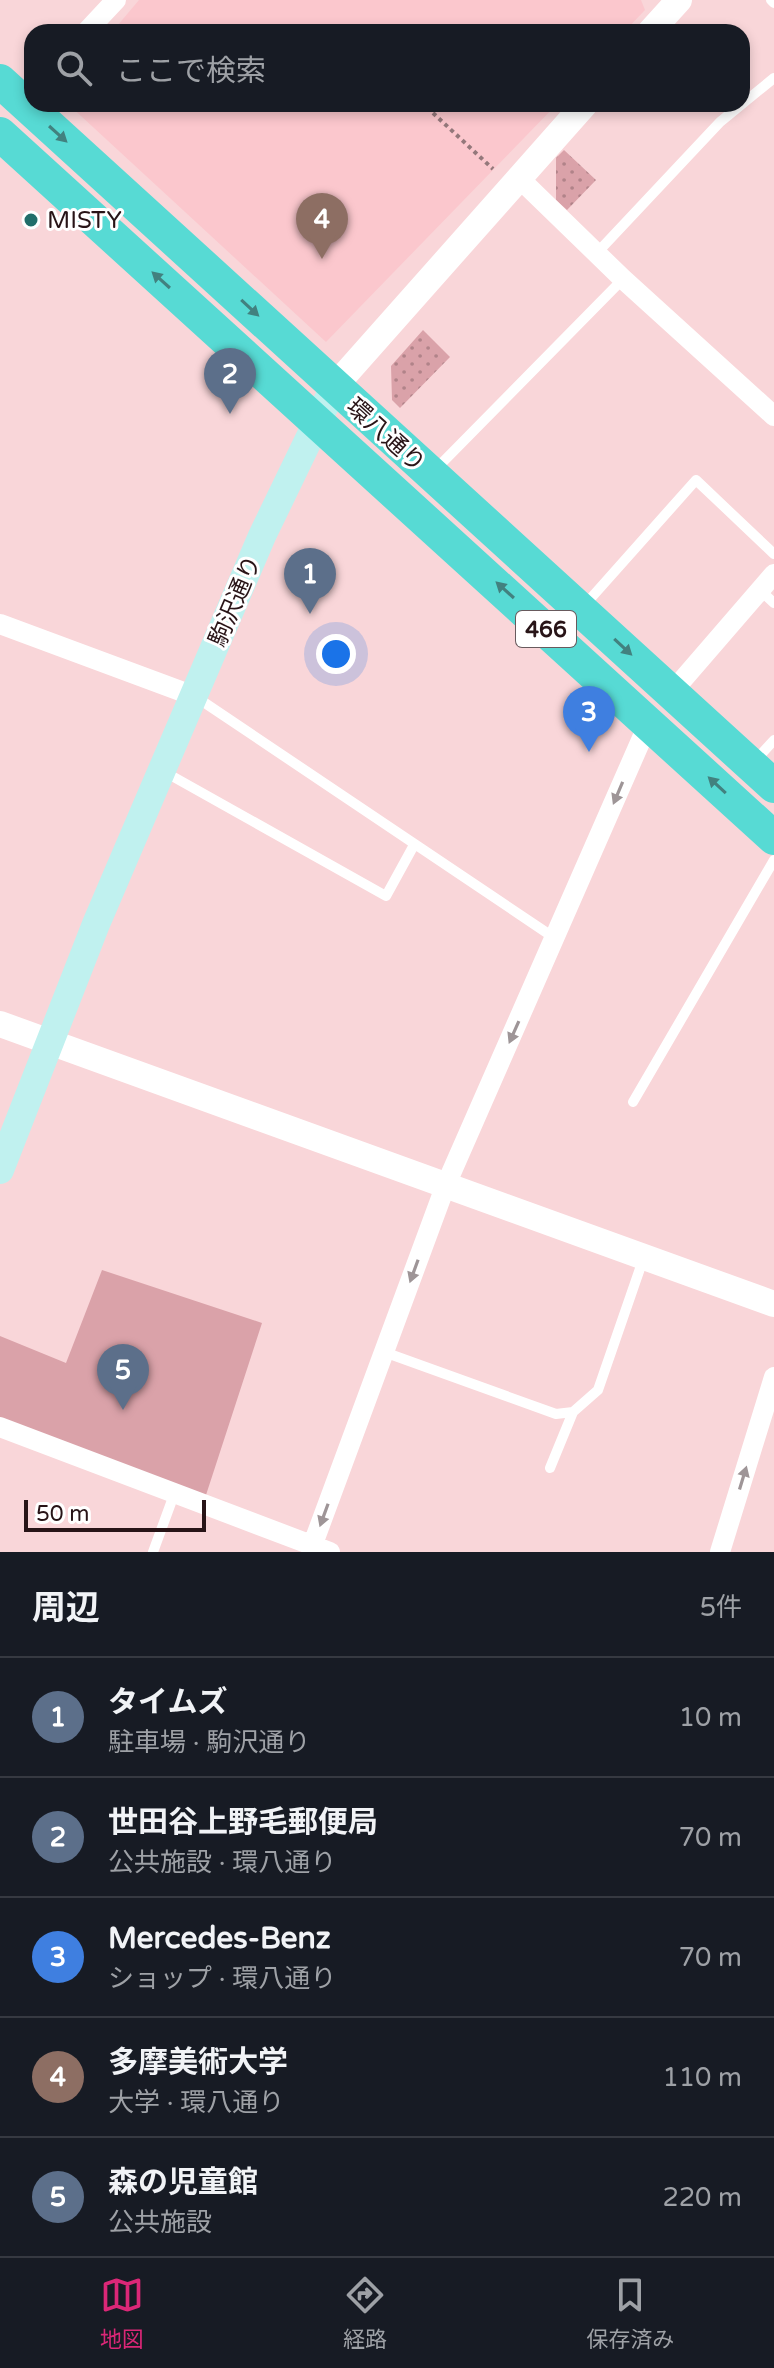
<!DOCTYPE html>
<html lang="ja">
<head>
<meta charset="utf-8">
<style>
  :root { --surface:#171b24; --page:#242831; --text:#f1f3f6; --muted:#9ea1a6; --line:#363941; --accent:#db2777 }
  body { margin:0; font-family:"Varela Round","Noto Sans JP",sans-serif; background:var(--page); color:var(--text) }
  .scale { position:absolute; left:24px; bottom:20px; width:182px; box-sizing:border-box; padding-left:8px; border:4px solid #281417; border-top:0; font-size:22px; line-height:28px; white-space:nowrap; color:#281417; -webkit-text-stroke:6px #fff; paint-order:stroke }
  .you { position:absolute; left:336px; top:654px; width:28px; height:28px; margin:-20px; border:6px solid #fff; border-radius:50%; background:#1a73e8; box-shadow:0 0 0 12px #1a73e833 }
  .badge { display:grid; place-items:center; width:52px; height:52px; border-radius:50%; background:var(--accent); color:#fff; font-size:26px; font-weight:700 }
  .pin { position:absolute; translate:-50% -66px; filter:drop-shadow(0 2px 4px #0008) }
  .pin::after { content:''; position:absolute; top:42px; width:28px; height:24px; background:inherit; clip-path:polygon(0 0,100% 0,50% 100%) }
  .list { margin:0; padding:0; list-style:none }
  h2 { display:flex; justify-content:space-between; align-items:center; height:104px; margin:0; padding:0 32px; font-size:34px }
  h2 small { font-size:26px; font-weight:400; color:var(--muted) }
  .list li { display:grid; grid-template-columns:52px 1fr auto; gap:24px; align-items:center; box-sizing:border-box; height:120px; padding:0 32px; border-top:2px solid var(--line) }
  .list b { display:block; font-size:30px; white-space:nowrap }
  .list p { margin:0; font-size:26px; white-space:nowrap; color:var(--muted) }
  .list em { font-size:26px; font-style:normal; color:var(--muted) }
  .icon { flex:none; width:44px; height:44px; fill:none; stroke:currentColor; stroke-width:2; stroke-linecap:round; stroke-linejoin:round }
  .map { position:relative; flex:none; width:774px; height:1552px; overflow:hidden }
  .search { position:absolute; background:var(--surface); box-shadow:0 4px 12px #0003; left:24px; right:24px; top:24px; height:88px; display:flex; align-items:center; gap:20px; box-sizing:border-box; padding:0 28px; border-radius:24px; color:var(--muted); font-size:30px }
  .sheet { height:704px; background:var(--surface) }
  nav { display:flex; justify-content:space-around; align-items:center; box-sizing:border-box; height:112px; border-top:2px solid var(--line); background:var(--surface); font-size:22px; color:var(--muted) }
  nav a { display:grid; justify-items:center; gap:4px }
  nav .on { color:var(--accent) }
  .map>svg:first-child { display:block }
  .built { fill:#fbc7cd }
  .grass { fill:url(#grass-dots) }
  .park { fill:#daa2a9 }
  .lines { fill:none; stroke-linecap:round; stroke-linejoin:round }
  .path { stroke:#94787b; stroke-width:4; stroke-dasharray:4 4; stroke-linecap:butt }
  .service { stroke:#fff; stroke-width:10 }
  .minor { stroke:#fff; stroke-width:20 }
  .tertiary { stroke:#fff; stroke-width:26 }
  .secondary { stroke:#c0f1ef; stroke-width:28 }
  .trunk { stroke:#57dad4; stroke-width:34 }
  .oneway { fill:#42817f }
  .oneway2 { fill:#9e9597 }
  .poi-dot { fill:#226d6a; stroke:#fff; stroke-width:3 }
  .labels { text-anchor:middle; stroke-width:6; stroke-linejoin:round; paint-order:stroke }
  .shield { fill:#fff; stroke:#685a5d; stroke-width:2 }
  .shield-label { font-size:22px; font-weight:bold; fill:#281417 }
  .poi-label { font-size:24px; fill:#281417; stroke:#fff; text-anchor:start }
  .street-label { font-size:24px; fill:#281417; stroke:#fff }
</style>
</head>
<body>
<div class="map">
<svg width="774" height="1552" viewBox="0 0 774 1552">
  <defs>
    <pattern id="grass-dots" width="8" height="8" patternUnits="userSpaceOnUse" patternTransform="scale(2)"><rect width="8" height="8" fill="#daa2a9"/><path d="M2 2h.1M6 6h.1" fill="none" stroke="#b18389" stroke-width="1.8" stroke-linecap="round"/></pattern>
  </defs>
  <rect width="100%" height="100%" fill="#f9d6d9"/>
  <!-- built -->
  <path class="built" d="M139 0H641L645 10 624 32H112Z
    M68 104H557L326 342Z"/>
  <!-- grass -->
  <path class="grass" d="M564 150 596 180 567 210 556 200V158Z
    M423 330 450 357 400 408 392 400 391 366Z"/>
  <!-- park -->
  <path class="park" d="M102 1270 262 1323 206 1495 0 1420V1336L66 1363Z"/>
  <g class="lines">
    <!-- path -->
    <path class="path" d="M433 113 493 169"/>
    <!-- service -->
    <path class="service" d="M771 0 774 3
      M596 254 720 122 774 78
      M436 469 623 279
      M760 590 774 603
      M583 607 696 480 774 554
      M196 697 556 939
      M755 761 774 740
      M163 771 386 896 414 845
      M633 1102 774 860
      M384 1352 556 1414 573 1412 550 1468
      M573 1412 598 1390 644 1257
      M153 1552 175 1492"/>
    <!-- minor -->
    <path class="minor" d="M86 32 116 0
      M519 178 623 279 774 416
      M0 624 194 696
      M672 692 774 574
      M0 1427 330 1552
      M310 1552 445 1187 649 722
      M720 1552 774 1377"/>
    <!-- tertiary -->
    <path class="tertiary" d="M650 32 679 0
      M334 387 585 104
      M0 1024 774 1304"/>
    <!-- secondary -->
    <path class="secondary" d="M0 1170 96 924 262 536 334 387"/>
    <!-- trunk -->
    <path class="trunk" d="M0 81 774 786
      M0 134 774 838"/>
  </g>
  <!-- one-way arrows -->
  <defs><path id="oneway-solid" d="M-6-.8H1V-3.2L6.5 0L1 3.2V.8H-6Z" transform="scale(2)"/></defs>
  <g class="oneway">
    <use href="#oneway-solid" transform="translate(58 134) rotate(42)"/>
    <use href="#oneway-solid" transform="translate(161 280) rotate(-138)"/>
    <use href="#oneway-solid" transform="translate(250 308) rotate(43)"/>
    <use href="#oneway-solid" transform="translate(505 590) rotate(-138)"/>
    <use href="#oneway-solid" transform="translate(623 647) rotate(43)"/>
    <use href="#oneway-solid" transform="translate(717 785) rotate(-137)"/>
  </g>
  <g class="oneway2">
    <use href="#oneway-solid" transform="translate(618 793) rotate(113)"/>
    <use href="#oneway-solid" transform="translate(514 1032) rotate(114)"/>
    <use href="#oneway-solid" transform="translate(414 1271) rotate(110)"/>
    <use href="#oneway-solid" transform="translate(743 1478) rotate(-73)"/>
    <use href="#oneway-solid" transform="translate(324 1515) rotate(110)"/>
  </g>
  <!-- markers -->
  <circle class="poi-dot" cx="31" cy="220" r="8"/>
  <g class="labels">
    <!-- shield labels -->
    <rect class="shield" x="516" y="611" width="60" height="36" rx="6"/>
    <g class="shield-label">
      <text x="546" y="637">466</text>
    </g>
    <!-- poi labels -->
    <g class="poi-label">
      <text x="47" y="228">MISTY</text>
    </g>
    <!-- street labels -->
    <g class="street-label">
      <text transform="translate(386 435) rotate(42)" y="8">環八通り</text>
      <text transform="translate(235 601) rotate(-67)" y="8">駒沢通り</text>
    </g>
  </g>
</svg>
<div class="scale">50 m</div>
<div class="you"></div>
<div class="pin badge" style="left:310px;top:614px;background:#5c6f8a">1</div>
<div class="pin badge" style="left:230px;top:414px;background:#5c6f8a">2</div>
<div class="pin badge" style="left:589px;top:752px;background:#3f7fe0">3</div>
<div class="pin badge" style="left:322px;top:259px;background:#8d6e63">4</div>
<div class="pin badge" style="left:123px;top:1410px;background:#5c6f8a">5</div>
<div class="search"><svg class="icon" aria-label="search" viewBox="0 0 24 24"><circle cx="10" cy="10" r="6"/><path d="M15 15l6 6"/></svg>ここで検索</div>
</div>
<section class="sheet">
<h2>周辺<small>5件</small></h2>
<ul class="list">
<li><span class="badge" style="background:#5c6f8a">1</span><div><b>タイムズ</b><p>駐車場 · 駒沢通り</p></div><em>10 m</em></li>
<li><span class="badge" style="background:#5c6f8a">2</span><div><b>世田谷上野毛郵便局</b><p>公共施設 · 環八通り</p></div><em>70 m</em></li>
<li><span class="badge" style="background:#3f7fe0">3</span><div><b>Mercedes-Benz</b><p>ショップ · 環八通り</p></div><em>70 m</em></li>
<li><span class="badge" style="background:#8d6e63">4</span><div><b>多摩美術大学</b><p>大学 · 環八通り</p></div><em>110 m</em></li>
<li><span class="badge" style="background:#5c6f8a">5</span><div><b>森の児童館</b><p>公共施設</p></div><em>220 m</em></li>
</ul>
</section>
<nav>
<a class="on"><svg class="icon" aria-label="map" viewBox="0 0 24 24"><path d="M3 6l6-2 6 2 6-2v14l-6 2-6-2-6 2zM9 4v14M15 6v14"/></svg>地図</a>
<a><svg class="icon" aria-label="directions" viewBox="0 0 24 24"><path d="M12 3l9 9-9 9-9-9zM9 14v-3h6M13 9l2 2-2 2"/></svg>経路</a>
<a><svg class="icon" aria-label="saved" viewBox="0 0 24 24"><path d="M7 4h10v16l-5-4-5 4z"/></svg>保存済み</a>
</nav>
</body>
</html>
